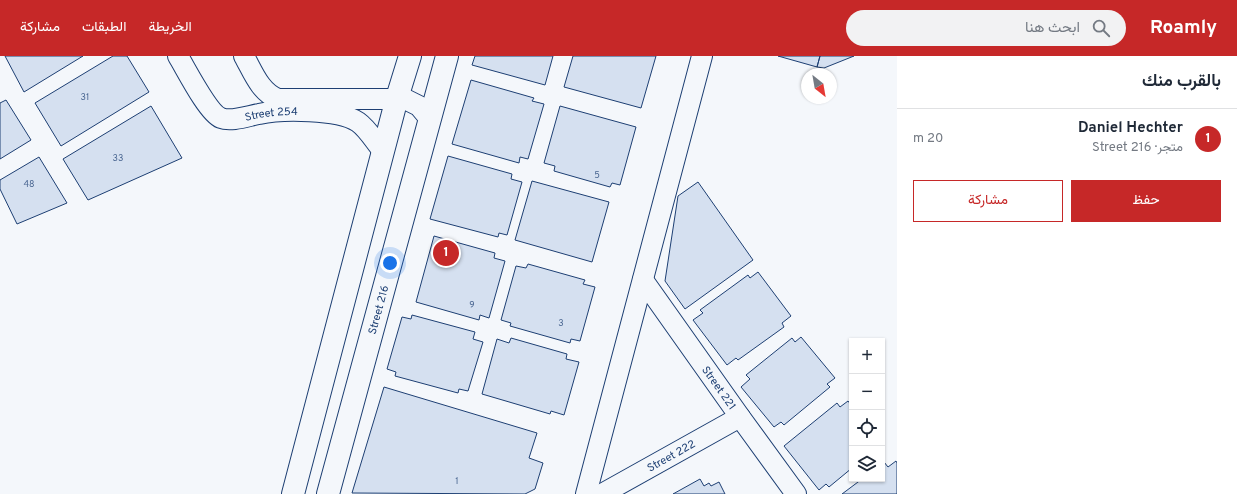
<!DOCTYPE html>
<html lang="ar">
<head>
<meta charset="utf-8">
<style>
  :root { --surface:#fff; --page:#f2f2f3; --text:#1f2937; --muted:#747a83; --line:#e0e1e3; --accent:#c62828 }
  body { margin:0; font-family:Overpass,Vazirmatn,sans-serif; background:var(--page); color:var(--text); direction:rtl }
  .controls { position:absolute; right:12px; bottom:12px; display:grid; overflow:hidden; border-radius:0px; box-shadow:0 1px 3px #0004 }
  .controls button { width:36px; height:36px; display:grid; place-items:center; padding:0; border:0; border-bottom:1px solid var(--line); background:var(--surface); color:var(--text); font:20px sans-serif }
  .compass { position:absolute; left:801px; top:12px; width:36px; height:36px; border-radius:50%; background:var(--surface); box-shadow:0 1px 3px #0004; rotate:149deg }
  .you { position:absolute; left:390px; top:207px; width:14px; height:14px; margin:-10px; border:3px solid #fff; border-radius:50%; background:#1a73e8; box-shadow:0 0 0 6px #1a73e833 }
  .badge { display:grid; place-items:center; width:26px; height:26px; border-radius:50%; background:var(--accent); color:#fff; font-size:13px; font-weight:700 }
  .pin { position:absolute; translate:-50% -50%; border:2px solid #fff; box-shadow:0 1px 4px #0006 }
  .list { margin:0; padding:0; list-style:none }
  h2 { display:flex; justify-content:space-between; align-items:center; height:52px; margin:0; padding:0 16px; font-size:17px }
  h2 small { font-size:13px; font-weight:400; color:var(--muted) }
  .list li { display:grid; grid-template-columns:26px 1fr auto; gap:12px; align-items:center; box-sizing:border-box; height:60px; padding:0 16px; border-top:1px solid var(--line) }
  .list b { display:block; font-size:15px; white-space:nowrap }
  .list p { margin:0; font-size:13px; white-space:nowrap; color:var(--muted) }
  .list em { font-size:13px; font-style:normal; color:var(--muted) }
  .actions { display:flex; gap:8px; padding:12px 16px }
  .actions a { flex:1; padding:9px 0; border:1px solid var(--accent); border-radius:0px; text-align:center; font-size:14px; color:var(--accent) }
  .actions .main { background:var(--accent); color:#fff }
  .icon { flex:none; width:22px; height:22px; fill:none; stroke:currentColor; stroke-width:2; stroke-linecap:round; stroke-linejoin:round }
  .map { position:relative; flex:none; width:897px; height:438px; overflow:hidden; direction:ltr }
  header { display:flex; align-items:center; gap:24px; box-sizing:border-box; height:56px; padding:0 20px; background:var(--accent); color:#fff }
  header strong { font-size:19px }
  nav { display:flex; gap:22px; margin-inline-start:auto; font-size:14px }
  .search { width:280px; height:36px; background:var(--page); display:flex; align-items:center; gap:10px; box-sizing:border-box; padding:0 14px; border-radius:22px; color:var(--muted); font-size:15px }
  main { display:flex }
  aside { flex:1; background:var(--surface) }
  .map>svg:first-child { display:block }
  .building { fill:#d5e0f0; stroke:#1d3f73 }
  .lines { fill:none; stroke-linecap:round; stroke-linejoin:round }
  .street-casing { stroke:#1d3f73; stroke-width:22 }
  .secondary-casing { stroke:#1d3f73; stroke-width:24 }
  .street { stroke:#f4f7fb; stroke-width:20 }
  .secondary { stroke:#f4f7fb; stroke-width:22 }
  .labels { text-anchor:middle; stroke-width:3; stroke-linejoin:round; paint-order:stroke }
  .number-label { font-size:9px; fill:#4b6792 }
  .street-label { font-size:11px; fill:#1d3f73; stroke:#f4f7fb }
</style>
</head>
<body>
<header>
<strong>Roamly</strong>
<div class="search"><svg class="icon" aria-label="search" viewBox="0 0 24 24"><circle cx="10" cy="10" r="6"/><path d="M15 15l6 6"/></svg>ابحث هنا</div>
<nav><a>الخريطة</a><a>الطبقات</a><a>مشاركة</a></nav>
</header>
<main>
<aside>
<h2>بالقرب منك<small></small></h2>
<ul class="list">
<li><span class="badge">1</span><div><b>Daniel Hechter</b><p>متجر · Street 216</p></div><em>20 m</em></li>
</ul>
<div class="actions"><a class="main">حفظ</a><a>مشاركة</a></div>
</aside>
<div class="map">
<svg width="897" height="438" viewBox="0 0 897 438">
  <rect width="100%" height="100%" fill="#f4f7fb"/>
  <!-- building -->
  <path class="building" d="M5 0H83L24 36Z
    M113 0H127L149 36 61 90 35 47Z
    M475 0H553L545 29 472 9Z
    M573 0H656L641 52 564 31Z
    M778 0H820L817 11Z
    M820 0H854L824 12 817 11Z
    M471 24 534 42 532 45 544 48 528 103 520 101 519 107 452 88Z
    M6 44 31 84 0 103V47Z
    M151 50 182 102 88 144 63 103Z
    M560 50 636 71 620 129 612 127 610 131 554 115 555 110 544 107Z
    M448 100 512 118 511 123 522 126 507 179 499 177 498 181 430 163Z
    M39 101 67 147 17 168 0 133V124Z
    M532 125 609 146 592 206 515 184Z
    M698 126 753 204 685 253 665 225 678 140Z
    M434 180 495 197 494 202 505 205 489 262 480 259 479 264 416 246Z
    M528 208 585 224 583 228 595 231 580 285 571 283 570 287 510 270 511 267 501 264 516 210 526 212Z
    M758 216 791 260 782 267 784 271 738 304 736 302 727 309 693 264 703 257 700 254 748 219 750 222Z
    M412 259 475 276 473 283 483 286 468 335 459 333 458 337 395 320 396 316 387 313 402 261 411 263Z
    M801 281 835 322 827 328 830 331 784 369 781 366 774 371 741 331 750 323 746 319 792 282 795 286Z
    M511 282 567 298 566 303 579 306 564 359 551 355 550 358 482 338 497 283 509 287Z
    M384 331 537 377 529 402 543 407 535 433 525 438 352 437Z
    M848 345 852 350V412L829 431 826 428 819 434 784 390 837 347 840 351Z
    M896 405 897 407V438H842L862 423H882V408L884 406 888 411Z
    M700 423 704 430 709 427 711 430 719 426 725 438H673Z"/>
  <g class="lines">
    <defs>
      <g id="street">
        <path id="s1" d="M178 0C186 13 208 57 221 62 231 66 248 60 259 58 281 53 339 53 358 66 368 73 375 86 383 95"/>
        <path d="M244 0C253 16 260 36 278 43H405L419 50 429 62"/>
        <path id="s2" d="M643 224 740 361 796 438"/>
        <path d="M586 438 702 0"/>
        <path id="s3" d="M602 438 740 361"/>
      </g>
      <g id="secondary">
        <path d="M293 438 397 42 410 0"/>
        <path id="s4" d="M328 438 447 0"/>
      </g>
    </defs>
    <!-- street casing -->
    <use href="#street" class="street-casing"/>
    <!-- secondary casing -->
    <use href="#secondary" class="secondary-casing"/>
    <!-- street -->
    <use href="#street" class="street"/>
    <!-- secondary -->
    <use href="#secondary" class="secondary"/>
  </g>
  <g class="labels">
    <!-- number labels -->
    <g class="number-label">
      <text x="85" y="44">31</text>
      <text x="118" y="105">33</text>
      <text x="597" y="122">5</text>
      <text x="29" y="131">48</text>
      <text x="472" y="252">9</text>
      <text x="561" y="270">3</text>
      <text x="457" y="428">1</text>
    </g>
    <!-- street labels -->
    <g class="street-label">
      <text dy="4" stroke="none"><textPath href="#s1" startOffset="127">Street 254</textPath></text>
      <text dy="4" stroke="none"><textPath href="#s4" startOffset="191">Street 216</textPath></text>
      <text dy="4" stroke="none"><textPath href="#s2" startOffset="132">Street 221</textPath></text>
      <text dy="4" stroke="none"><textPath href="#s3" startOffset="79">Street 222</textPath></text>
    </g>
  </g>
</svg>
<div class="controls">
<button>+</button>
<button>−</button>
<button><svg class="icon" aria-label="locate" viewBox="0 0 24 24"><circle cx="12" cy="12" r="6"/><path d="M12 2v4M12 18v4M2 12h4M18 12h4"/></svg></button>
<button><svg class="icon" aria-label="layers" viewBox="0 0 24 24"><path d="M12 4l9 5-9 5-9-5zM3 14l9 5 9-5"/></svg></button>
</div>
<svg class="compass" viewBox="-18 -18 36 36"><path d="M0-13l5 13h-10z" fill="#e53935"/><path d="M0 13l5-13h-10z" fill="#747a83"/></svg>
<div class="you"></div>
<div class="pin badge" style="left:446px;top:197px">1</div>
</div>
</main>
</body>
</html>
